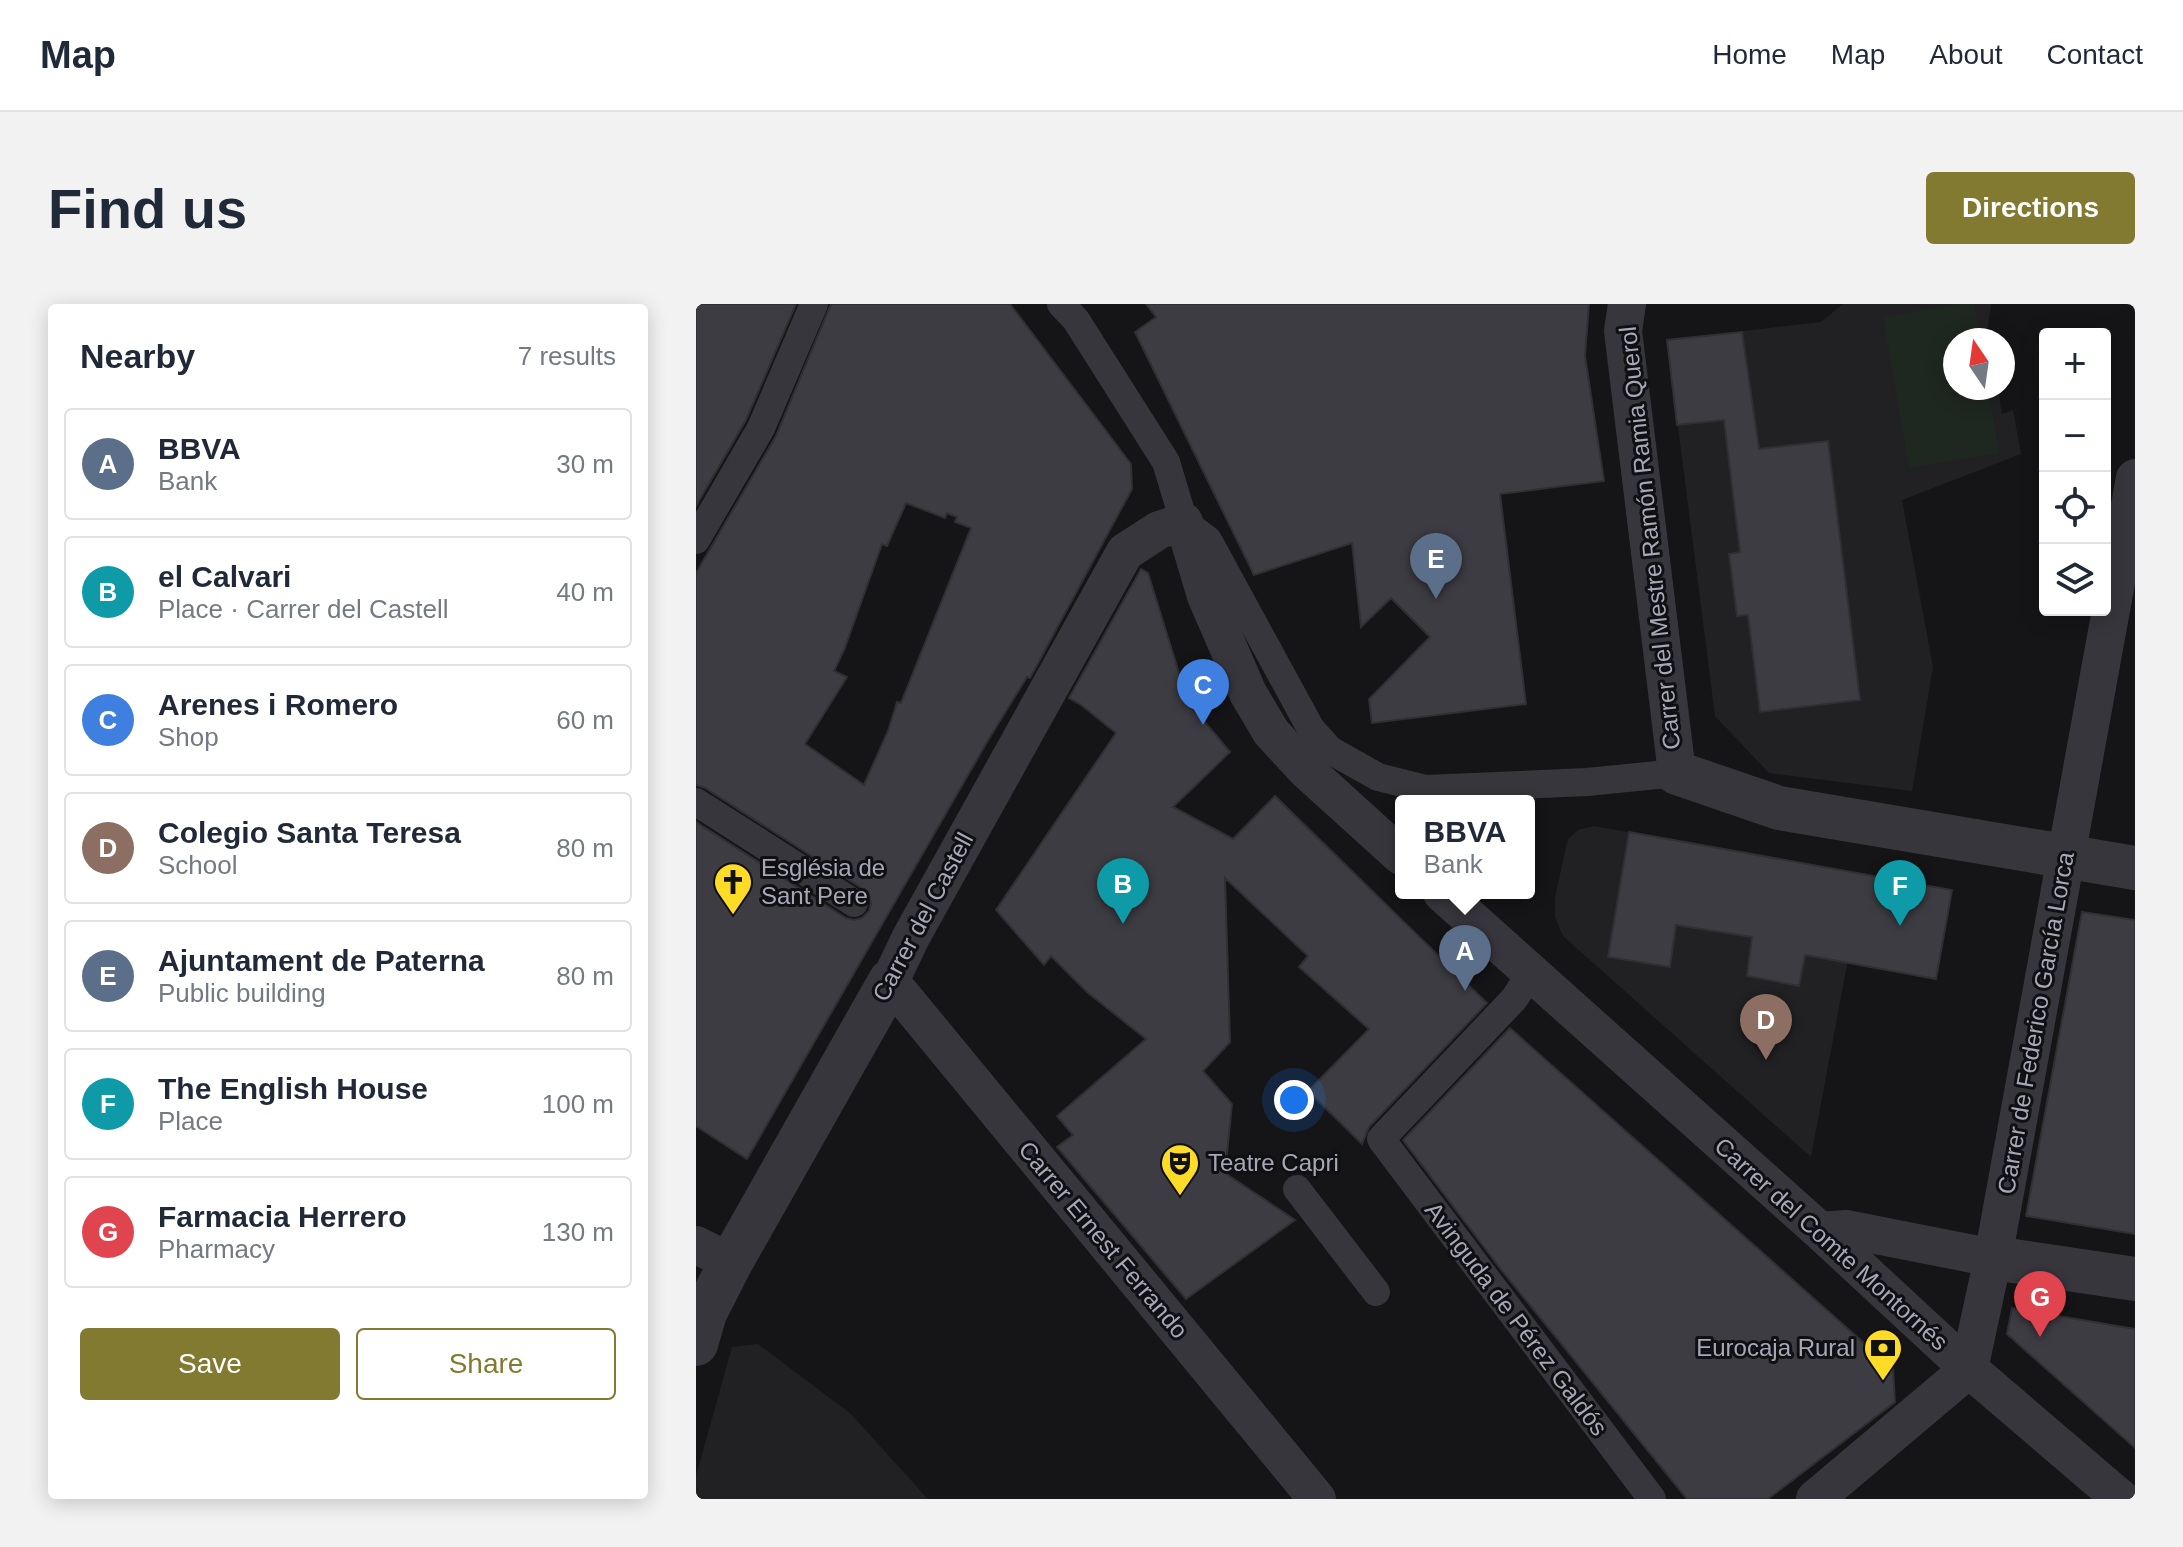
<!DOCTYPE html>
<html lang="en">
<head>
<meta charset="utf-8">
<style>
  :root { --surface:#fff; --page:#f2f2f3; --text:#1f2937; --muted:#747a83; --line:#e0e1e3; --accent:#827a30 }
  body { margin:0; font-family:Arial,sans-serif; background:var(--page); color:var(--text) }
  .controls { position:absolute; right:24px; top:24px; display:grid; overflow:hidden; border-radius:8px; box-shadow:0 4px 20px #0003 }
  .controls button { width:72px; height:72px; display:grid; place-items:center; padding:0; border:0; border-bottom:2px solid var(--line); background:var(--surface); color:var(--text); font:40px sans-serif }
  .compass { position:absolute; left:1247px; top:24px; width:72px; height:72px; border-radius:50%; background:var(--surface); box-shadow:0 4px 20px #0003; rotate:347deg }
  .you { position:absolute; left:598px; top:796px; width:28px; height:28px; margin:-20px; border:6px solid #fff; border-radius:50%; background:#1a73e8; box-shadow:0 0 0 12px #1a73e833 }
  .badge { display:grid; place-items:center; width:52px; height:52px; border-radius:50%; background:var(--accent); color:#fff; font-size:26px; font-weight:700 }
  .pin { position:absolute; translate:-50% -66px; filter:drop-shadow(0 2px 4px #0008) }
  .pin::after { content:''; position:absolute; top:42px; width:28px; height:24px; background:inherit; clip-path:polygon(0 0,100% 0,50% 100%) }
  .popup { position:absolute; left:699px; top:491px; width:140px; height:104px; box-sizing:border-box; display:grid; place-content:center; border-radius:8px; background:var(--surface); filter:drop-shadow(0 2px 6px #0005); font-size:26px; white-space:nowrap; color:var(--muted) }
  .popup b { font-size:30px; color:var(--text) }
  .popup::after { content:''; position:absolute; left:50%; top:100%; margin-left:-16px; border:16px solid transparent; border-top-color:var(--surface) }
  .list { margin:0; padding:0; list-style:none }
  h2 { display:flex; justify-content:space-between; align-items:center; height:104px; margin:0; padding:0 32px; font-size:34px }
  h2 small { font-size:26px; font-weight:400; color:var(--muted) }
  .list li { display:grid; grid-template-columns:52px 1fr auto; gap:24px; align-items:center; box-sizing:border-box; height:112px; margin:0 16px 16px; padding:0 16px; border:2px solid var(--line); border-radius:8px }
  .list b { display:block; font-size:30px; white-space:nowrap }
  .list p { margin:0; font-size:26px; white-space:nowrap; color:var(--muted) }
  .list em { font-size:26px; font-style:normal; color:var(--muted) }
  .actions { display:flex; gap:16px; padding:24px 32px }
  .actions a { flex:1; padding:18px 0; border:2px solid var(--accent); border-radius:8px; text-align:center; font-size:28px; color:var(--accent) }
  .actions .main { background:var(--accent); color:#fff }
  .icon { flex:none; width:44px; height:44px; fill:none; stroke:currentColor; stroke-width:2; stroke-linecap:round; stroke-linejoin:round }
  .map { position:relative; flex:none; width:1439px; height:1195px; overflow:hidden; border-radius:8px }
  header { display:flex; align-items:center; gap:48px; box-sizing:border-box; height:112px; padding:0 40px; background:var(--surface); border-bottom:2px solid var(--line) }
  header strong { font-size:38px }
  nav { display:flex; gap:44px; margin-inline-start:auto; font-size:28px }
  .intro { display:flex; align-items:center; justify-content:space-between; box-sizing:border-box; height:192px; padding:0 48px }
  h1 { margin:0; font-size:56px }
  .button { padding:20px 36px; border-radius:8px; background:var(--accent); color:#fff; font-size:28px; font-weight:700 }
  main { display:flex; gap:48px; padding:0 48px }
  aside { flex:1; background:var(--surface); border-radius:8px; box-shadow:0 4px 20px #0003 }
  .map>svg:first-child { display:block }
  .built { fill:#212124 }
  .green { fill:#1f2721 }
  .building { fill:#3c3c42; stroke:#302f33; stroke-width:2; fill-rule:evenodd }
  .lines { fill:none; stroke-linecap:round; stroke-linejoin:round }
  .pedestrian { stroke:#36363c; stroke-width:28 }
  .minor { stroke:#36363c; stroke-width:38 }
  .tertiary { stroke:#36363c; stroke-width:44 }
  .labels { text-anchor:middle; stroke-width:6; stroke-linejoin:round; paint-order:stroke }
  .street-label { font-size:24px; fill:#a6a8b8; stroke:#101012 }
  .poi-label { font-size:24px; fill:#a6a8b8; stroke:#101012; text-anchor:start }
</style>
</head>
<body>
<header>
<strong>Map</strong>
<nav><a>Home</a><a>Map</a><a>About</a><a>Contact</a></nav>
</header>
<div class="intro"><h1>Find us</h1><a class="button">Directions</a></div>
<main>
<aside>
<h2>Nearby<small>7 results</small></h2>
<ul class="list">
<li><span class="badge" style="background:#5c6f8a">A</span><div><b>BBVA</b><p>Bank</p></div><em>30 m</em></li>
<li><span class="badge" style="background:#0f9aa8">B</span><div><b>el Calvari</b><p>Place · Carrer del Castell</p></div><em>40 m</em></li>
<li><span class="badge" style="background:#3f7fe0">C</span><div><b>Arenes i Romero</b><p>Shop</p></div><em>60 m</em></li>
<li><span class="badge" style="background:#8d6e63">D</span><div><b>Colegio Santa Teresa</b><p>School</p></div><em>80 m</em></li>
<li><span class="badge" style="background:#5c6f8a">E</span><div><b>Ajuntament de Paterna</b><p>Public building</p></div><em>80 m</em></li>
<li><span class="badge" style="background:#0f9aa8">F</span><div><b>The English House</b><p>Place</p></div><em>100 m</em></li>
<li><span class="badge" style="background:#e0444e">G</span><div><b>Farmacia Herrero</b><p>Pharmacy</p></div><em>130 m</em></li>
</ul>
<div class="actions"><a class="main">Save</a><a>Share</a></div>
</aside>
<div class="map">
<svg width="1439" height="1195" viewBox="0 0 1439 1195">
  <rect width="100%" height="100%" fill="#151517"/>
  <!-- built -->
  <path class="built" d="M1147 0H1295L1290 36H1259V84H1302L1306 110 1317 106 1325 150 1206 196 1237 363 1216 487 1073 469 1019 412 971 36 1125 18Z
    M898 522 1168 570 1115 853 867 632 859 613V593L872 535 882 526Z
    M62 1040 155 1110 232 1195H0V1172L36 1043Z"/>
  <!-- green -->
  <path class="green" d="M1263 0H1278L1284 36H1259V84H1292L1303 149 1213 164 1187 13Z"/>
  <!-- building -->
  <path class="building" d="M0 0H100L50 116 0 202Z
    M135 0H314L435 160 436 185 334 374 331 373 291 438 51 855 0 822V518L150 614 158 616 166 614 173 607 175 599 173 591 167 585 9 484 0 481V269L80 132ZM210 199 249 214 251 209 261 213 259 218 275 224 205 399 201 398 192 427 168 481 109 440 151 373 138 367 148 346 186 240 191 242Z
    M450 0H893L889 52 908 177 804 190 830 400 676 419 673 395 734 333 695 294 665 323 656 239 558 271 439 28 460 13Z
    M1046 28 1063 145 1132 137 1164 396 1064 408 1052 311 1041 312 1033 250 1044 248 1028 116 981 121 971 36Z
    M445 265 452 269 492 398 534 448 477 503 537 535 579 492 791 699 673 823 666 840 612 787 673 725 603 663 612 652 529 574 534 738 507 767 536 800 529 869 599 916 490 995 361 843 377 831 361 812 450 735 391 688 355 652 348 661 300 606 420 429 384 400 373 394Z
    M933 528 1256 586 1240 675 1109 651 1103 682 1051 672 1056 633 980 621 974 663 912 653Z
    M1386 608 1439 616V930L1330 912Z
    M814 724 1197 1065 1199 1098 1072 1195H991L807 968 707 836Z
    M1316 1004 1439 1025V1144L1311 1030Z"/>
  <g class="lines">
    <!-- pedestrian -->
    <path class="pedestrian" d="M365 0 380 16 470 158 488 218 512 236 615 425 634 446 682 473 730 485 891 478 981 469
      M0 236 65 124 118 0
      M0 498 158 599
      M835 669 818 695 685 835 956 1195
      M601 885 680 988"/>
    <!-- minor -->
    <path class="minor" d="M931 0 927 27 981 469
      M746 589 1124 927 1273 1065 1425 1195
      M1124 927 1150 925 1297 954
      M0 941 35 958
      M621 1195 194 677 215 633 429 248 463 226 488 218 510 292 552 389 575 428 610 466 705 552
      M1119 1195 1273 1065 1297 954 1439 174"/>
    <!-- tertiary -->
    <path class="tertiary" d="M981 469 1083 504 1439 564
      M1297 954 1439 975
      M0 1040 9 1009 35 958 194 677"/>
  </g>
  <!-- icons -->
  <defs>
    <symbol id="church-pin" viewBox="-11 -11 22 30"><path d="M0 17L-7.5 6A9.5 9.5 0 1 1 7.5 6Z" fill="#fcdc27" stroke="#101012"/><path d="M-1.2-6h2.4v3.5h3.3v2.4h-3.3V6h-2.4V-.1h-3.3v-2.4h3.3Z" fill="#111"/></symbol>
    <symbol id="theatre-pin" viewBox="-11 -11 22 30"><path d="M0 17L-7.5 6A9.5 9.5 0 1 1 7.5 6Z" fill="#fcdc27" stroke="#101012"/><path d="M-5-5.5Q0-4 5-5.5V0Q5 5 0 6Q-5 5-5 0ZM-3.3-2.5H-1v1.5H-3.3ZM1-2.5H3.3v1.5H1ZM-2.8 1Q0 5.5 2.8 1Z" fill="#111"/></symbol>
    <symbol id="bank-pin" viewBox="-11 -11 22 30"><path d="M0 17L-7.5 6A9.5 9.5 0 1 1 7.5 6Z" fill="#fcdc27" stroke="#101012"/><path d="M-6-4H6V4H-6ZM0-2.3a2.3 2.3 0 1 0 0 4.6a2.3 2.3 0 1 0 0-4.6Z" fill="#111"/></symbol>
  </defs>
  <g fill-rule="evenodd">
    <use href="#church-pin" x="15" y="556" width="44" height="60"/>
    <use href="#theatre-pin" x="462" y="837" width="44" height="60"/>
    <use href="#bank-pin" x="1165" y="1022" width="44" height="60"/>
  </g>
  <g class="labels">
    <!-- street labels -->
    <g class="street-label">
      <text transform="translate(954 234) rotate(-96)" y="8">Carrer del Mestre Ramón Ramia Querol</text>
      <text transform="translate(227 613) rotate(-62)" y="8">Carrer del Castell</text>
      <text transform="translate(1340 719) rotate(-80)" y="8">Carrer de Federico García Lorca</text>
      <text transform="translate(407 936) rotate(50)" y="8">Carrer Ernest Ferrando</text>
      <text transform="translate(1135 940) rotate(42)" y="8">Carrer del Comte Montornés</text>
      <text transform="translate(820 1015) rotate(53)" y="8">Avinguda de Pérez Galdós</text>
    </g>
    <!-- poi labels -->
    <g class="poi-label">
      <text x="65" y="572">Església de<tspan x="65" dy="28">Sant Pere</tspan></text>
      <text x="512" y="867">Teatre Capri</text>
      <text x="1159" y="1052" text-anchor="end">Eurocaja Rural</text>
    </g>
  </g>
</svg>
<div class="controls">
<button>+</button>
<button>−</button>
<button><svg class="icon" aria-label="locate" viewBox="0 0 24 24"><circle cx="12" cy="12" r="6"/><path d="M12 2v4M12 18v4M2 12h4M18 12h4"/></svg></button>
<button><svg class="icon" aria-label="layers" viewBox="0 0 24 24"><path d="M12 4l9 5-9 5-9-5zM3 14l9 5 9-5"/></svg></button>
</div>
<svg class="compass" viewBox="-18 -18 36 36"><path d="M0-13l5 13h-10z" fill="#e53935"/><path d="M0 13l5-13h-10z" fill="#747a83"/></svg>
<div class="you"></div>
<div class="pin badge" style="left:769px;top:687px;background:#5c6f8a">A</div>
<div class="popup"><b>BBVA</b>Bank</div>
<div class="pin badge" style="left:427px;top:620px;background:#0f9aa8">B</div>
<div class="pin badge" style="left:507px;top:421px;background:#3f7fe0">C</div>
<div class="pin badge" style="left:1070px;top:756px;background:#8d6e63">D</div>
<div class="pin badge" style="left:740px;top:295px;background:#5c6f8a">E</div>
<div class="pin badge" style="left:1204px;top:622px;background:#0f9aa8">F</div>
<div class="pin badge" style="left:1344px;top:1033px;background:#e0444e">G</div>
</div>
</main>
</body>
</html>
